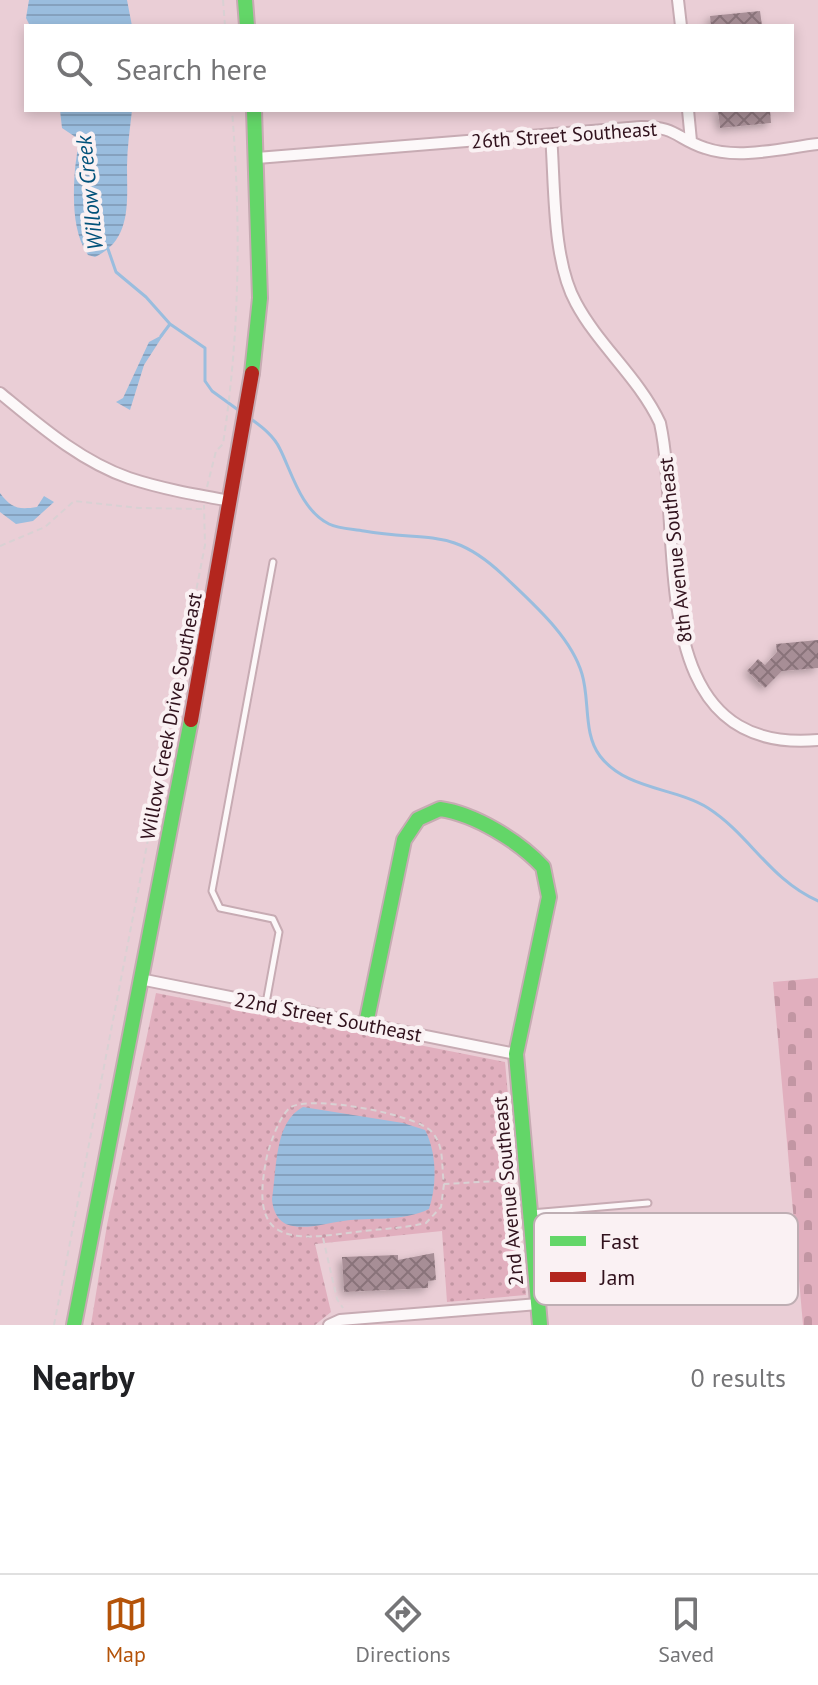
<!DOCTYPE html>
<html lang="en">
<head>
<meta charset="utf-8">
<style>
  :root { --surface:#fff; --page:#f2f2f2; --text:#202124; --muted:#757577; --line:#e0e0e0; --accent:#b45309 }
  body { margin:0; font-family:"PT Sans",sans-serif; background:var(--page); color:var(--text) }
  .list { margin:0; padding:0; list-style:none }
  h2 { display:flex; justify-content:space-between; align-items:center; height:104px; margin:0; padding:0 32px; font-size:34px }
  h2 small { font-size:26px; font-weight:400; color:var(--muted) }
  .icon { flex:none; width:44px; height:44px; fill:none; stroke:currentColor; stroke-width:2; stroke-linecap:round; stroke-linejoin:round }
  .map { position:relative; flex:none; width:818px; height:1325px; overflow:hidden }
  .search { position:absolute; background:var(--surface); box-shadow:0 4px 12px #0003; left:24px; right:24px; top:24px; height:88px; display:flex; align-items:center; gap:20px; box-sizing:border-box; padding:0 28px; border-radius:0px; color:var(--muted); font-size:30px }
  .sheet { height:248px; background:var(--surface) }
  nav { display:flex; justify-content:space-around; align-items:center; box-sizing:border-box; height:112px; border-top:2px solid var(--line); background:var(--surface); font-size:22px; color:var(--muted) }
  nav a { display:grid; justify-items:center; gap:4px }
  nav .on { color:var(--accent) }
  .map>svg:first-child { display:block }
  .grass { fill:url(#grass-dots) }
  .cemetery { fill:url(#cemetery-stones) }
  .water { fill:url(#water-rules) }
  .lines { fill:none; stroke-linecap:round; stroke-linejoin:round }
  .stream { stroke:#9abdde; stroke-width:3 }
  .building { fill:url(#building-cross-hatch); filter:url(#shadow) }
  .lane-casing { stroke:#c7abb3; stroke-width:9 }
  .street-casing { stroke:#c7abb3; stroke-width:14 }
  .fast-casing { stroke:#c7abb3; stroke-width:18 }
  .jam-casing { stroke:#c7abb3; stroke-width:18 }
  .path { stroke:#d9d1d3; stroke-width:2; stroke-dasharray:6 4; stroke-linecap:butt }
  .lane { stroke:#fcf8f9; stroke-width:5 }
  .street { stroke:#fcf8f9; stroke-width:10 }
  .fast { stroke:#63d668; stroke-width:14 }
  .jam { stroke:#b3261e; stroke-width:14 }
  .labels { text-anchor:middle; stroke-width:8; stroke-linejoin:round; paint-order:stroke }
  .street-label { font-size:20px; fill:#31121d; stroke:#faf1f3 }
  .water-label { font-size:22px; font-style:italic; fill:#00517a; stroke:#faf1f3 }
  .key { fill:#faf1f3; stroke:#beaeb3; stroke-width:2 }
  .key-label { font-size:22px; fill:#31121d }
</style>
</head>
<body>
<div class="map">
<svg width="818" height="1325" viewBox="0 0 818 1325">
  <defs>
    <pattern id="grass-dots" width="8" height="8" patternUnits="userSpaceOnUse" patternTransform="scale(2)"><rect width="8" height="8" fill="#e1afbe"/><path d="M2 2h.1M6 6h.1" fill="none" stroke="#c296a3" stroke-width="1.8" stroke-linecap="round"/></pattern>
    <pattern id="cemetery-stones" width="16" height="16" patternUnits="userSpaceOnUse" patternTransform="scale(2)"><rect width="16" height="16" fill="#e1afbe"/><path d="M2 7V4a2 2 0 0 1 4 0v3zM10 15v-3a2 2 0 0 1 4 0v3z" fill="#c296a3"/></pattern>
    <pattern id="water-rules" width="6" height="5" patternUnits="userSpaceOnUse" patternTransform="scale(2)"><rect width="6" height="5" fill="#9abdde"/><path d="M0 2.5h6" fill="none" stroke="#85a1be"/></pattern>
    <pattern id="building-cross-hatch" width="8" height="8" patternUnits="userSpaceOnUse" patternTransform="scale(2)"><rect width="8" height="8" fill="#a78e96"/><path d="M0 0l8 8M0 8l8-8" fill="none" stroke="#89737a"/></pattern>
    <filter id="shadow"><feDropShadow dx="-3.5" dy="3.5" stdDeviation="4" flood-color="#0004"/></filter>
  </defs>
  <rect width="100%" height="100%" fill="#eaced6"/>
  <!-- grass -->
  <path class="grass" d="M156 993 505 1062 526 1295 447 1302 442 1231 315 1244 331 1312 315 1325H91L107 1225Z"/>
  <!-- cemetery -->
  <path class="cemetery" d="M818 978V1325H803L773 982Z"/>
  <!-- water -->
  <path class="water" d="M29 0H127L132 26H30L26 18Z
    M60 110H132C130 129 127 148 127 167 127 202 132 240 95 257L88 255C72 232 73 196 75 169 76 158 79 148 77 138L62 128Z
    M164 334 144 365 130 410 116 402 123 398 149 342Z
    M0 493C11 508 18 510 37 507L44 496 54 502 33 521 16 524 0 512Z
    M303 1107 403 1123 425 1130C437 1153 437 1185 429 1209 403 1222 371 1217 343 1221 328 1223 309 1229 293 1226 279 1224 273 1212 272 1199 277 1169 274 1122 303 1107Z"/>
  <g class="lines">
    <!-- stream -->
    <path class="stream" d="M108 249 116 272 146 297 170 324 205 348V381L212 391 241 412
      M161 336 170 324
      M251 419C262 427 274 436 280 449 292 473 301 510 329 524 339 529 353 529 364 531 427 542 451 526 503 575 531 602 571 636 582 674 590 700 583 734 600 756 626 790 674 787 708 808 750 835 769 879 818 901"/>
  </g>
  <!-- building -->
  <path class="building" d="M760 11 762 26H711L710 16Z
    M718 110H770L771 123 720 128Z
    M818 640V668L782 671 765 688 747 671 758 659 765 665 777 652 776 644Z
    M434 1253 436 1280 428 1281V1288L344 1292 342 1257 398 1255V1260Z"/>
  <g class="lines">
    <defs>
      <path id="lane" d="M266 1003 279 932 273 919 220 908 212 891 273 562
        M531 1213 648 1203"/>
      <path id="street" d="M678 0 681 26
        M688 110 691 141
        M551 135C555 185 552 260 576 303 599 346 639 378 660 423 684 533 640 756 818 740
        M257 158 641 127C676 126 677 139 705 148 739 160 783 148 818 144
        M0 393C39 425 80 461 129 478 162 489 197 495 231 501
        M140 979 516 1054
        M329 1325 340 1320 538 1304"/>
      <path id="fast" d="M245 0 247 26
        M252 373 260 298 254 110
        M366 1024 404 840 418 819 440 809C475 814 519 841 543 867L549 897 516 1054 540 1325
        M74 1325 191 720"/>
      <path id="jam" d="M191 720 252 373"/>
    </defs>
    <!-- lane casing -->
    <use href="#lane" class="lane-casing"/>
    <!-- street casing -->
    <use href="#street" class="street-casing"/>
    <!-- fast casing -->
    <use href="#fast" class="fast-casing"/>
    <!-- jam casing -->
    <use href="#jam" class="jam-casing"/>
    <!-- path -->
    <path class="path" d="M223 0 225 26
      M207 487 216 451 223 444C240 333 241 222 232 110
      M0 546 45 527 74 501 139 508 202 509
      M444 1184 441 1207 426 1223C401 1229 374 1229 348 1233 283 1242 251 1238 266 1161 268 1148 280 1114 291 1107 313 1095 416 1114 432 1132 445 1147 441 1166 444 1184L515 1180
      M323 1238 337 1299 343 1308
      M54 1325 205 545 204 505"/>
    <!-- lane -->
    <use href="#lane" class="lane"/>
    <!-- street -->
    <use href="#street" class="street"/>
    <!-- fast -->
    <use href="#fast" class="fast"/>
    <!-- jam -->
    <use href="#jam" class="jam"/>
  </g>
  <g class="labels">
    <!-- street labels -->
    <g class="street-label">
      <text transform="translate(564 135) rotate(-4)" y="7">26th Street Southeast</text>
      <text transform="translate(675 550) rotate(-96)" y="7">8th Avenue Southeast</text>
      <text transform="translate(171 716) rotate(-79)" y="7">Willow Creek Drive Southeast</text>
      <text transform="translate(328 1017) rotate(11)" y="7">22nd Street Southeast</text>
      <text transform="translate(508 1191) rotate(-95)" y="7">2nd Avenue Southeast</text>
    </g>
    <!-- water labels -->
    <g class="water-label">
      <text transform="translate(89 193) rotate(-96)" y="8">Willow Creek</text>
    </g>
  </g>
  <!-- legend -->
  <rect x="534" y="1213" width="264" height="92" rx="12" class="key"/>
  <rect x="550" y="1236" width="36" height="10" fill="#63d668"/>
  <rect x="550" y="1272" width="36" height="10" fill="#b3261e"/>
  <g class="key-label">
    <text x="600" y="1249">Fast</text>
    <text x="600" y="1285">Jam</text>
  </g>
</svg>
<div class="search"><svg class="icon" aria-label="search" viewBox="0 0 24 24"><circle cx="10" cy="10" r="6"/><path d="M15 15l6 6"/></svg>Search here</div>
</div>
<section class="sheet">
<h2>Nearby<small>0 results</small></h2>
<ul class="list">
</ul>
</section>
<nav>
<a class="on"><svg class="icon" aria-label="map" viewBox="0 0 24 24"><path d="M3 6l6-2 6 2 6-2v14l-6 2-6-2-6 2zM9 4v14M15 6v14"/></svg>Map</a>
<a><svg class="icon" aria-label="directions" viewBox="0 0 24 24"><path d="M12 3l9 9-9 9-9-9zM9 14v-3h6M13 9l2 2-2 2"/></svg>Directions</a>
<a><svg class="icon" aria-label="saved" viewBox="0 0 24 24"><path d="M7 4h10v16l-5-4-5 4z"/></svg>Saved</a>
</nav>
</body>
</html>
